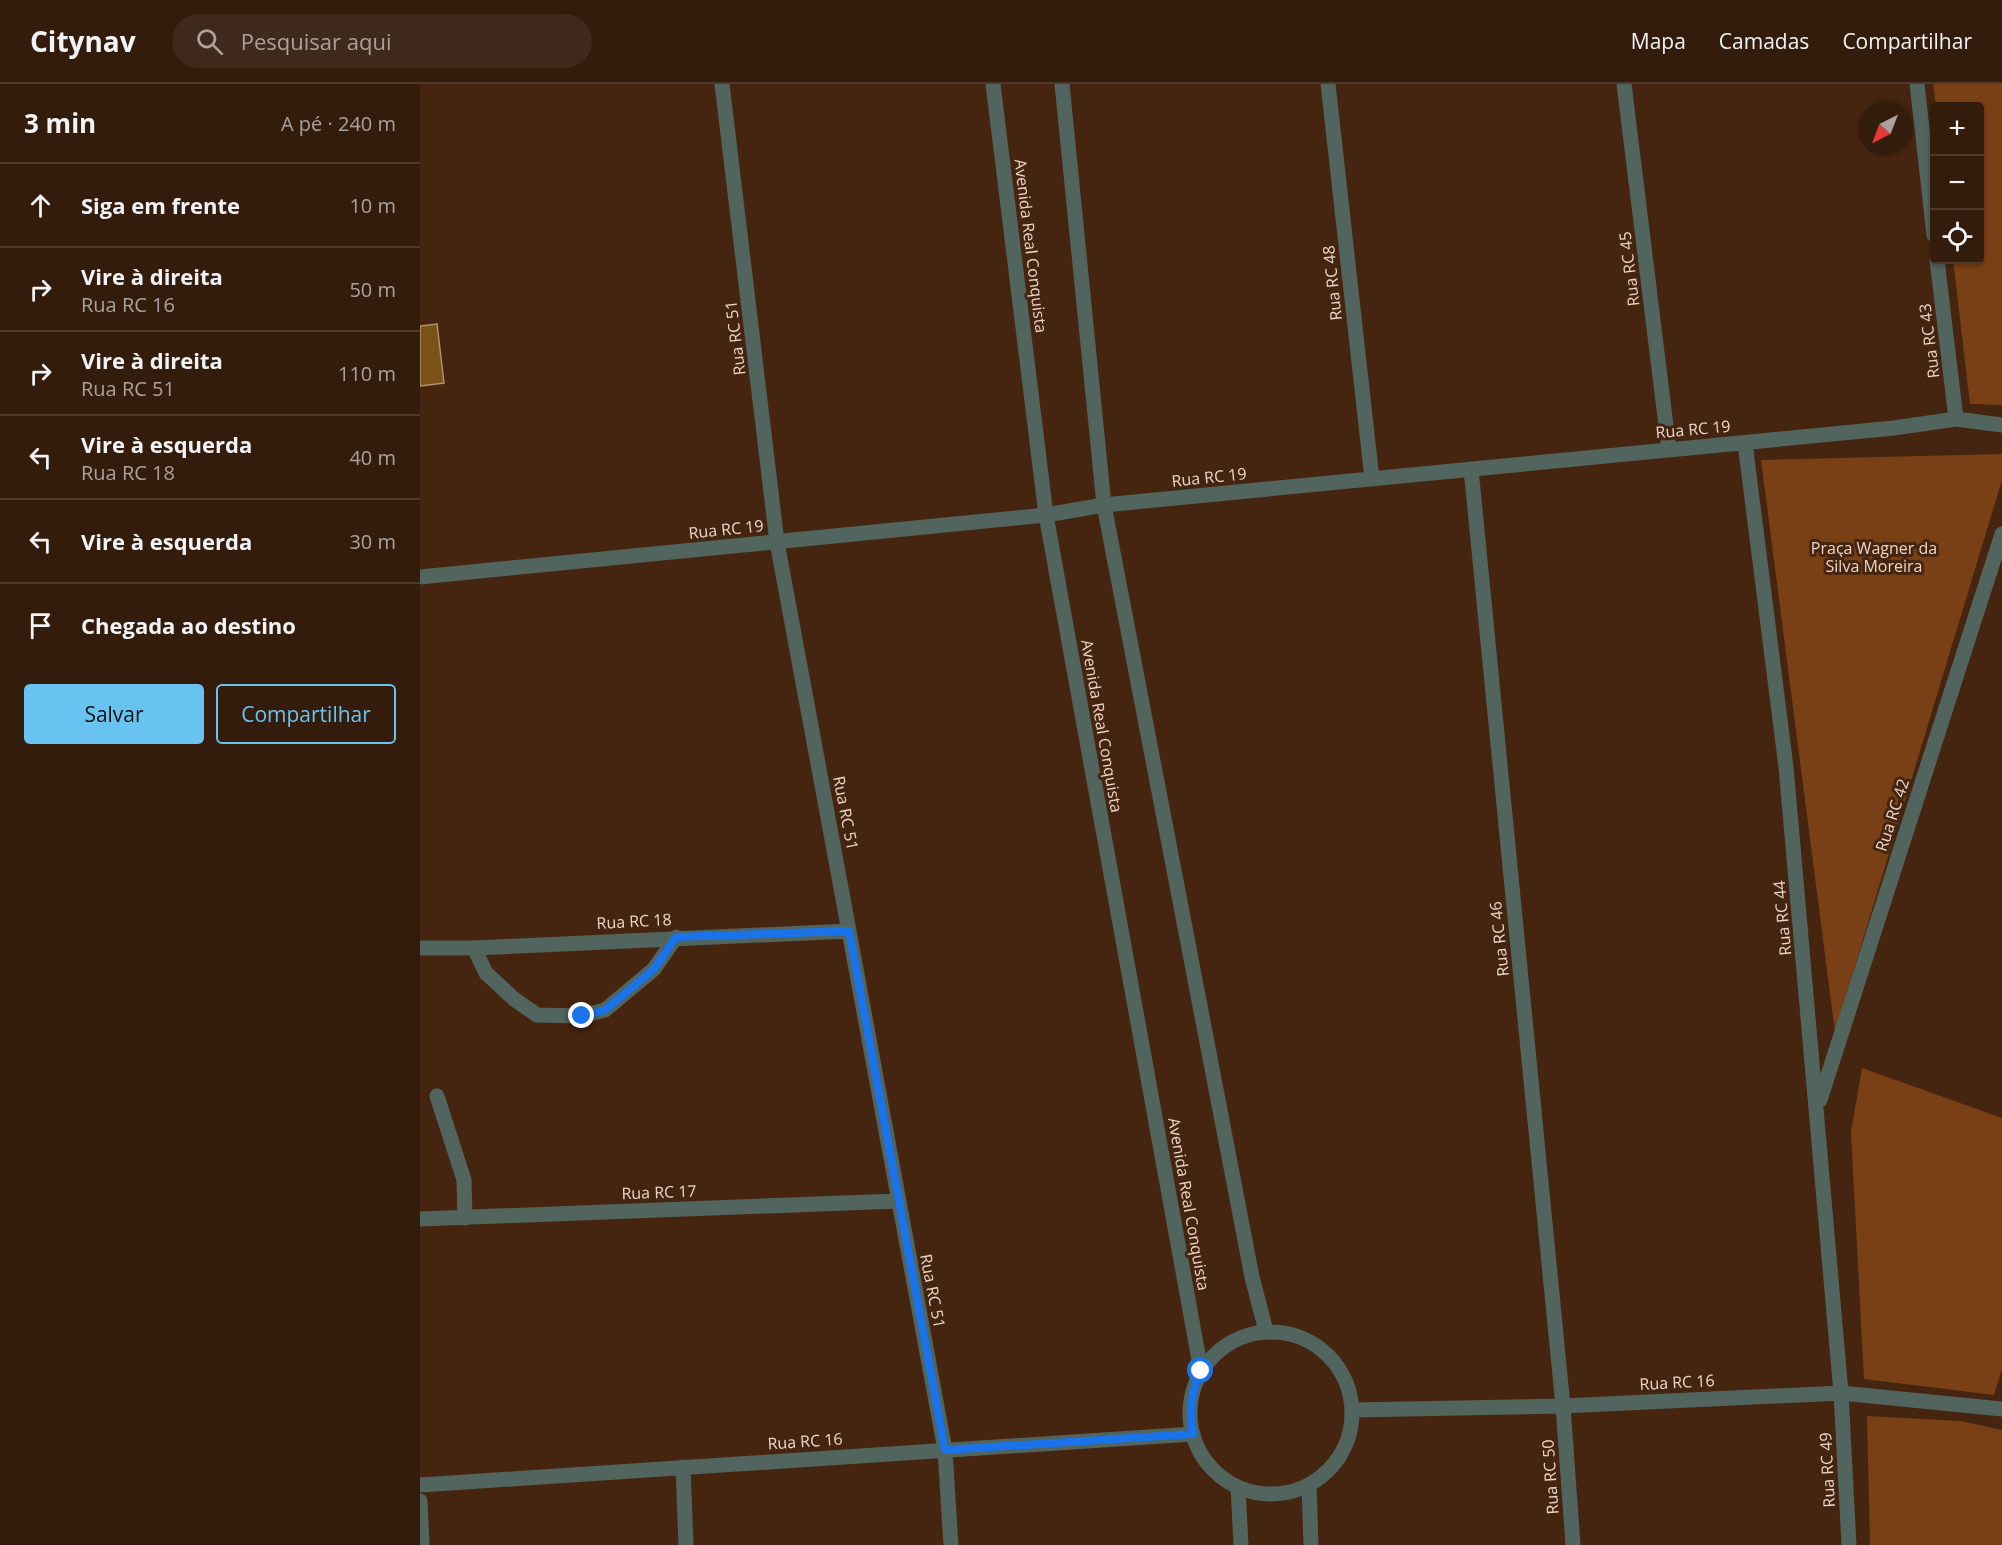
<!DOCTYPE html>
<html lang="pt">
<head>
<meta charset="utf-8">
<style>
  :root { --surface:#341c0c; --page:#3f291a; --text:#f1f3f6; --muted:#a9a19d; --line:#4e3a2d; --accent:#69c3f1 }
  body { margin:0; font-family:"Open Sans",sans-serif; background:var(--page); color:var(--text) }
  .controls { position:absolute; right:18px; top:18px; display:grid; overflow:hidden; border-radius:6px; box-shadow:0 2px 4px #0004 }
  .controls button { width:54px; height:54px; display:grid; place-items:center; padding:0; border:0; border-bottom:2px solid var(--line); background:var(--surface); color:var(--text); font:30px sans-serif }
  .compass { position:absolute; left:1438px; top:18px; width:54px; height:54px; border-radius:50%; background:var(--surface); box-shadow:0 2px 4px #0004; rotate:222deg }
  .stop { position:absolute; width:18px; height:18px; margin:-14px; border:4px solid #1a73e8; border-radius:50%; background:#fff }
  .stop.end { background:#1a73e8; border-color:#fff; box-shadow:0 2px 6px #0008 }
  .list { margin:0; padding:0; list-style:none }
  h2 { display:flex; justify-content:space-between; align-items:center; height:78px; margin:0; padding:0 24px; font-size:26px }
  h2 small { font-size:20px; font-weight:400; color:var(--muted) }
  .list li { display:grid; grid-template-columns:39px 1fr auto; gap:18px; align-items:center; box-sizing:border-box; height:84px; padding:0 24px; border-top:2px solid var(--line) }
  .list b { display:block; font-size:22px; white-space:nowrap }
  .list p { margin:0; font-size:20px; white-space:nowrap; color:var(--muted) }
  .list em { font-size:20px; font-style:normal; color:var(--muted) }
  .actions { display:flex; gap:12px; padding:18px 24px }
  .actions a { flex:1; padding:14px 0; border:2px solid var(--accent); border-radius:6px; text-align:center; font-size:21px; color:var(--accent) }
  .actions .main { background:var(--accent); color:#111 }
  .icon { flex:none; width:33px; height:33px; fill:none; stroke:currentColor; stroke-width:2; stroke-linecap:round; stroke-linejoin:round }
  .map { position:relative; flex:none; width:1582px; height:1461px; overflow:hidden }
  header { display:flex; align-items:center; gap:36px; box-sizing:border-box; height:84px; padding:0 30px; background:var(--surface); border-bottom:2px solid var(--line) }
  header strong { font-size:28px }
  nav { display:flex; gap:33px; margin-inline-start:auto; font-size:21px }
  .search { width:420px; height:54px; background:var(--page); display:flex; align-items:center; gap:15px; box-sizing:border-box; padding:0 21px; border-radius:33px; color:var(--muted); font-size:22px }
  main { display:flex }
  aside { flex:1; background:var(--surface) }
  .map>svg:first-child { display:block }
  .green { fill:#793f15 }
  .building { fill:#7a5218; stroke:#ae9270; stroke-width:1.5 }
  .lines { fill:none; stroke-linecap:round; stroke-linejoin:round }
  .service { stroke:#51645e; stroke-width:15 }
  .minor { stroke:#51645e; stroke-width:15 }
  .tertiary { stroke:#51645e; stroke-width:15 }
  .route { stroke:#1a73e8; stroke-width:8 }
  .labels { text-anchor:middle; stroke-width:6; stroke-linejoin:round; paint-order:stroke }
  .street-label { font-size:16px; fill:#ebd6ca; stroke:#452510 }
  .park-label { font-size:16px; fill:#edd3c4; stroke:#452510 }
</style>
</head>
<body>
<header>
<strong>Citynav</strong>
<div class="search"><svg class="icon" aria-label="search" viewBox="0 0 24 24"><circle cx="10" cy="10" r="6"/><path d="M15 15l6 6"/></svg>Pesquisar aqui</div>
<nav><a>Mapa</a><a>Camadas</a><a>Compartilhar</a></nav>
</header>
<main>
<aside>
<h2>3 min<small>A pé · 240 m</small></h2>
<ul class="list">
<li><svg class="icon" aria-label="ahead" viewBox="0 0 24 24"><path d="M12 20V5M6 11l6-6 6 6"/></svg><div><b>Siga em frente</b></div><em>10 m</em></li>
<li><svg class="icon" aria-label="right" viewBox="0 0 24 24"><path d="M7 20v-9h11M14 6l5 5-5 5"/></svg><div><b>Vire à direita</b><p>Rua RC 16</p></div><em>50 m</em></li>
<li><svg class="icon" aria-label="right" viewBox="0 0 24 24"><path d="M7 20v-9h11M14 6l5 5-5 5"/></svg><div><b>Vire à direita</b><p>Rua RC 51</p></div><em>110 m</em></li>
<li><svg class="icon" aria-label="left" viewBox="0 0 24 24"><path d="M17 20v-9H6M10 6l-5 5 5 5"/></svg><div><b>Vire à esquerda</b><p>Rua RC 18</p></div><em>40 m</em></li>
<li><svg class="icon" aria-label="left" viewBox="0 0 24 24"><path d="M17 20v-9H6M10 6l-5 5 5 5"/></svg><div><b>Vire à esquerda</b></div><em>30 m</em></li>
<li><svg class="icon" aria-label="arrive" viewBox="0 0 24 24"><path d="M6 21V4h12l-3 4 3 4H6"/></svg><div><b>Chegada ao destino</b></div></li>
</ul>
<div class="actions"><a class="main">Salvar</a><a>Compartilhar</a></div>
</aside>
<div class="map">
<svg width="1582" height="1461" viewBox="0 0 1582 1461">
  <rect width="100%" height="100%" fill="#452510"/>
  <!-- green -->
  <path class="green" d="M1513 0H1582V321L1550 320 1533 176H1560V22H1516Z
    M1582 370V396L1415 948 1341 376Z
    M1442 984 1582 1034V1285L1574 1311 1444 1295 1431 1048Z
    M1447 1332 1541 1337 1582 1346V1461H1450Z"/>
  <!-- building -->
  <path class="building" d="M17 240 24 299 0 302V242Z"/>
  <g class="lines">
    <!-- service -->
    <path class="service" d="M54 864 66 889 94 915 117 931 162 932 185 926 234 885 256 853
      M17 1012 44 1096 45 1134"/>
    <!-- minor -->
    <path class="minor" d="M302 0 357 458 525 1366 531 1461
      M908 0 952 395
      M1204 0 1249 366
      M1497 0 1514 151
      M1517 176 1536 335
      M1325 359 1366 683 1421 1309 1429 1461
      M1051 385 1143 1322 1153 1461
      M0 493 626 431 684 421 1474 344 1536 335 1582 341
      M0 864H54L429 847
      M1400 1016 1582 450
      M0 1135 478 1117
      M932 1326 1143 1322 1421 1309 1582 1325
      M263 1383 266 1461
      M0 1401 773 1350
      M0 1417 2 1461"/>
    <!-- tertiary -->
    <path class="tertiary" d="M573 0 626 431 781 1287
      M642 0 684 421 832 1193 846 1247
      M770 1329a81 81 0 1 1 162 0a81 81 0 1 1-162 0Z
      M889 1401 891 1461
      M818 1403 821 1461"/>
  </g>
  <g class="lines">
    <!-- route -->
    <path class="route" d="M162 932 185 926 234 885 256 853 429 847 525 1366 773 1350C769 1324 771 1310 781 1287"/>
  </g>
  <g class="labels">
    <!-- street labels -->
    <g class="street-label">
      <text transform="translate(611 162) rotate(83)" y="6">Avenida Real Conquista</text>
      <text transform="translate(1209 185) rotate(-97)" y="6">Rua RC 45</text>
      <text transform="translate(912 199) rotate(-96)" y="6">Rua RC 48</text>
      <text transform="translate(315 254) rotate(-97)" y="6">Rua RC 51</text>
      <text transform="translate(1509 257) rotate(-97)" y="6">Rua RC 43</text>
      <text transform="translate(1273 345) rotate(-5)" y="6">Rua RC 19</text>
      <text transform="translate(789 393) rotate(-6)" y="6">Rua RC 19</text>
      <text transform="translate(306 445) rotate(-6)" y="6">Rua RC 19</text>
      <text transform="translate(682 642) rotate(80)" y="6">Avenida Real Conquista</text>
      <text transform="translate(426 729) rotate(79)" y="6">Rua RC 51</text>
      <text transform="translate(1472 731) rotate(-72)" y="6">Rua RC 42</text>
      <text transform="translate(1362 834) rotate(-95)" y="6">Rua RC 44</text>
      <text transform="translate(214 837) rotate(-3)" y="6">Rua RC 18</text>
      <text transform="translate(1079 855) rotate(-96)" y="6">Rua RC 46</text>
      <text transform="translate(239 1108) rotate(-2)" y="6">Rua RC 17</text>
      <text transform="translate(769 1120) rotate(80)" y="6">Avenida Real Conquista</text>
      <text transform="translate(513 1207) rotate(79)" y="6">Rua RC 51</text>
      <text transform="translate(1257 1298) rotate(-3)" y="6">Rua RC 16</text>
      <text transform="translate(385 1357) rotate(-4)" y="6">Rua RC 16</text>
      <text transform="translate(1407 1386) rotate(-93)" y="6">Rua RC 49</text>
      <text transform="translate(1130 1393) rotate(-94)" y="6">Rua RC 50</text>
    </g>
    <!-- park labels -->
    <g class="park-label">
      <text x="1454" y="470">Praça Wagner da<tspan x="1454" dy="18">Silva Moreira</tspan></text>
    </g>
  </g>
</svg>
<div class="controls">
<button>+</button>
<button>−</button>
<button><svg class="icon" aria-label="locate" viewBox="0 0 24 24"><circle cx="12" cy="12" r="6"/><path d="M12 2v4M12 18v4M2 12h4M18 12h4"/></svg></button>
</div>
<svg class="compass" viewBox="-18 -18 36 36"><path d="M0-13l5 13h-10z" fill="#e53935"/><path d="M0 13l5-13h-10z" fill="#a9a19d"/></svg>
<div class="stop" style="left:781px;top:1287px"></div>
<div class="stop end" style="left:162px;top:932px"></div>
</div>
</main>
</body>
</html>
